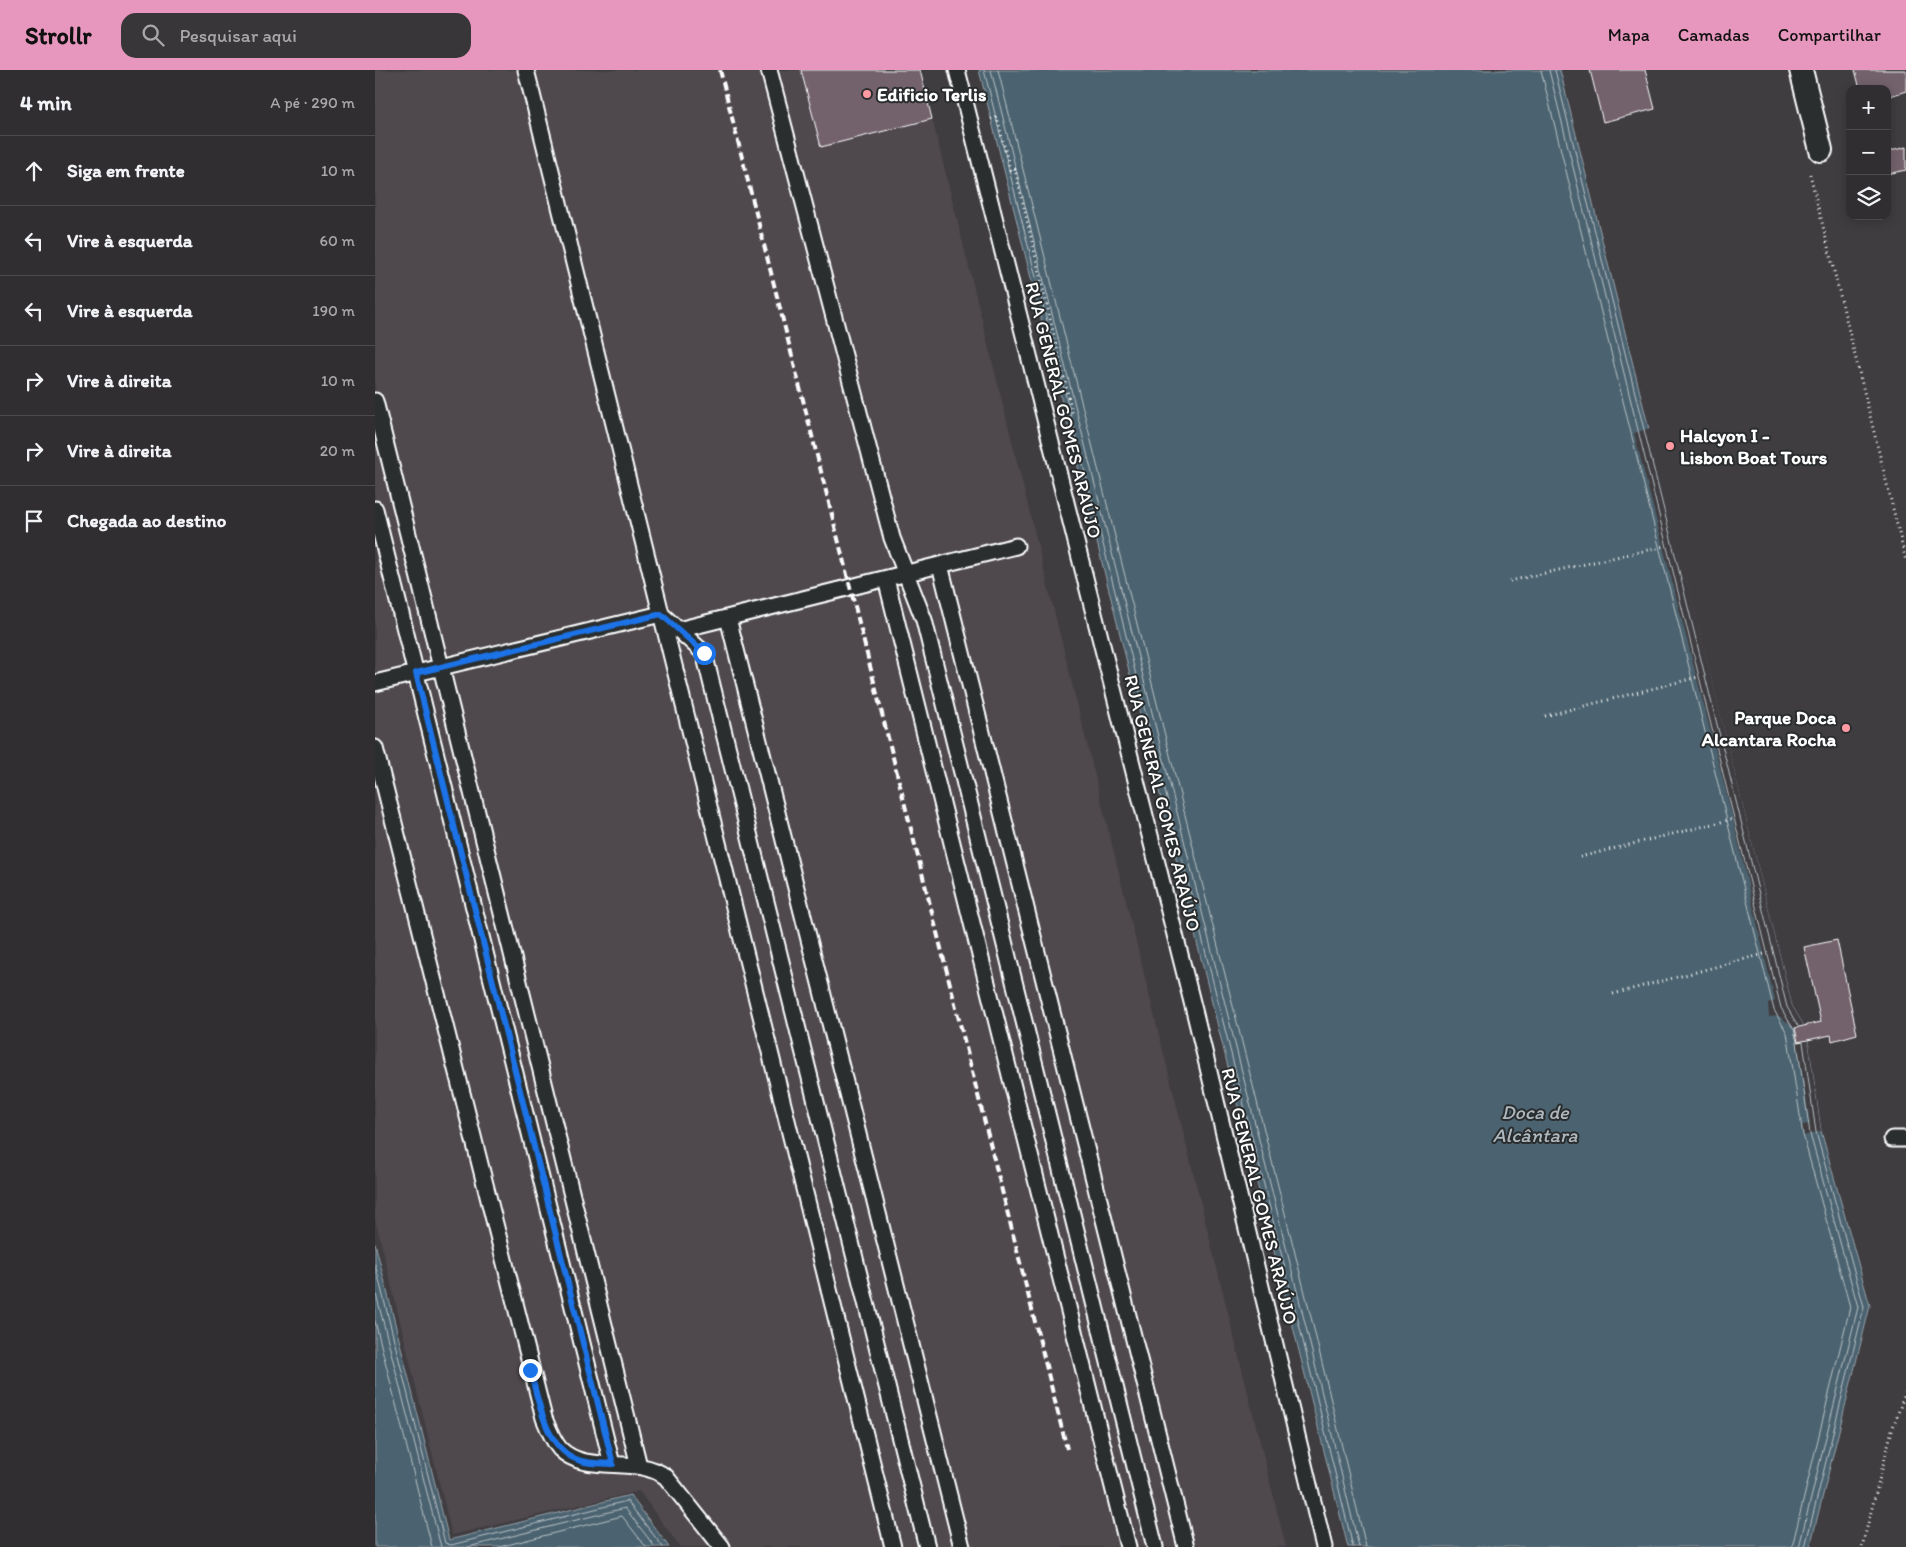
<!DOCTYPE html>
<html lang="pt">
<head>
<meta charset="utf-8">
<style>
  :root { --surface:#302e31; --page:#383639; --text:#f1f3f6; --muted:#a8a8ab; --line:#4b4a4d; --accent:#e797bd }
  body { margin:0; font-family:Itim,sans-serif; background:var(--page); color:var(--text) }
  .controls { position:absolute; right:15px; top:15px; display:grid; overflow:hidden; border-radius:10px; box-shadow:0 2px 12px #0003 }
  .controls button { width:45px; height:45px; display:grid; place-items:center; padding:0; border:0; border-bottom:1px solid var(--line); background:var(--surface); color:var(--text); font:25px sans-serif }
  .stop { position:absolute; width:15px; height:15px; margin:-11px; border:4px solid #1a73e8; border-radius:50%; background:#fff }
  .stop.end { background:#1a73e8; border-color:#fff; box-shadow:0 1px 5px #0008 }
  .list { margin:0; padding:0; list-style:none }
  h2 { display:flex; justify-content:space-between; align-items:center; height:65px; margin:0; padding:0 20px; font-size:21px }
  h2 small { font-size:16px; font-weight:400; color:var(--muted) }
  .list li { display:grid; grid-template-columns:32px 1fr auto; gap:15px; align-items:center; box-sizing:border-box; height:70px; padding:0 20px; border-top:1px solid var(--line) }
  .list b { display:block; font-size:19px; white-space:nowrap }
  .list em { font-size:16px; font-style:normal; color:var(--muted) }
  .icon { flex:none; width:28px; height:28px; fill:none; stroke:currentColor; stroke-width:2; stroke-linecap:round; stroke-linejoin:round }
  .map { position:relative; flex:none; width:1531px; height:1477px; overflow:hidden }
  header { display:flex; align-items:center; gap:30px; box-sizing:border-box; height:70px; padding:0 25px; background:var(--accent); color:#111 }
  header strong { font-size:24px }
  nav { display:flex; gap:28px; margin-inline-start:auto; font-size:18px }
  .search { width:350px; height:45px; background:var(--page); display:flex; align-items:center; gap:12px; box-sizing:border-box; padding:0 18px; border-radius:15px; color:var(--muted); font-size:19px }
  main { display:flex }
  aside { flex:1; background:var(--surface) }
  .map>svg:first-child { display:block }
  .built { fill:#4f484e }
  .water { fill:#4c6370; stroke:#94a1a9 }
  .pier { fill:#403d41 }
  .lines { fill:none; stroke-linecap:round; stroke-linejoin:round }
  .shore { stroke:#b7c1c6; stroke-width:1 }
  .building { fill:#73626c; stroke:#fff }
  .service-casing { stroke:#fff; stroke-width:19 }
  .pedestrian-casing { stroke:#fff; stroke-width:26 }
  .path { stroke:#fff; stroke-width:3; stroke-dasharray:1 4; stroke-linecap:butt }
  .service { stroke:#2a2d2e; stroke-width:15 }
  .pedestrian { stroke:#2a2d2e; stroke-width:22 }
  .rail { stroke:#fff; stroke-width:4; stroke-dasharray:8 4; stroke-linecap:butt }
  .route { stroke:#1a73e8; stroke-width:6 }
  .poi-dot { fill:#ff9aa2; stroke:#2a2d2e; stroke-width:2 }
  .labels { text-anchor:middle; stroke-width:4; stroke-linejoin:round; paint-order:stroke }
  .poi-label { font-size:19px; font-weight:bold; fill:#fff; stroke:#2a2d2e; text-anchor:start }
  .street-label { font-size:19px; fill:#fff; stroke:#2a2d2e }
  .water-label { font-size:20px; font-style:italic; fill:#aeb9bf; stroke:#2a2d2e }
</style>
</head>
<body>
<header>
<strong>Strollr</strong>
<div class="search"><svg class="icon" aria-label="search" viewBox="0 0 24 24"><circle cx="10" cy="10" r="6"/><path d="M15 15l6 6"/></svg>Pesquisar aqui</div>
<nav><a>Mapa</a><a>Camadas</a><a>Compartilhar</a></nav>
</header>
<main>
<aside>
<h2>4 min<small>A pé · 290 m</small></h2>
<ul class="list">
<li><svg class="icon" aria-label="ahead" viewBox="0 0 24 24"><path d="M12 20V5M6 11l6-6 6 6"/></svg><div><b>Siga em frente</b></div><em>10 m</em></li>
<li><svg class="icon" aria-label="left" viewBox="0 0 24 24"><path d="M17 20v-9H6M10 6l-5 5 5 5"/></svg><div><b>Vire à esquerda</b></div><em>60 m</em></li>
<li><svg class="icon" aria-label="left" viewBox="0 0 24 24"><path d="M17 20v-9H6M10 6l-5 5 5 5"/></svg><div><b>Vire à esquerda</b></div><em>190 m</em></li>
<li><svg class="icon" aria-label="right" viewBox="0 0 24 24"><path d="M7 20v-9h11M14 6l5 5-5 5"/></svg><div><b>Vire à direita</b></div><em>10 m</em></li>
<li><svg class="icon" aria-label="right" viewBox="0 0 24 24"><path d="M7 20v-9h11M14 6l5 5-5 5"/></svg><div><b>Vire à direita</b></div><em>20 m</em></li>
<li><svg class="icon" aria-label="arrive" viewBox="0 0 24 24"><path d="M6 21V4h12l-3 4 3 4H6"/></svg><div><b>Chegada ao destino</b></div></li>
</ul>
</aside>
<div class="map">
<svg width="1531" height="1477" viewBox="0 0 1531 1477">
  <rect width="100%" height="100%" fill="#403d41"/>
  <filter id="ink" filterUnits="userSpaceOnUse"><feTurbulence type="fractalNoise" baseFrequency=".02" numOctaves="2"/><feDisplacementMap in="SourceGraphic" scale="10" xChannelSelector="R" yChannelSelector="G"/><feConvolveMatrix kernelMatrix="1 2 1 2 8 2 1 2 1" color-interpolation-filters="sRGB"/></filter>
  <g filter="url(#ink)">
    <!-- built -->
    <path class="built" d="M0 0H545L911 1477H305L264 1421 77 1465 0 1148Z"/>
    <!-- water -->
    <path class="water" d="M604 0H1185L1417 936 1429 956 1433 970 1446 1061 1495 1236 1435 1477H973Z
      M0 1173 74 1470 255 1425 294 1477H0Z"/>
    <!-- pier -->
    <path class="pier" d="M1275 358 1417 936 1429 956 1433 970 1446 1061 1429 1066 1427 1055 1435 1054 1420 958 1404 946 1394 947 1393 933 1400 931 1358 749 1259 363Z"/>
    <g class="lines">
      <!-- shore -->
      <path class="shore" d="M609 0 924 1254 978 1477
        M616 0 930 1253 984 1477
        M623 0 937 1251 991 1477
        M1166 0 1399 940 1412 963 1414 974 1428 1065 1475 1237 1417 1477
        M1174 0 1406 938 1419 960 1422 972 1435 1064 1483 1237 1424 1477
        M1180 0 1412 937 1423 956
        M1428 972 1441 1062 1489 1237 1430 1477
        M0 1194 70 1473 76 1475 252 1431 288 1477
        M0 1220 66 1477
        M0 1251 57 1477
        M93 1477 250 1438 280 1477
        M124 1477 247 1446 271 1477"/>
    </g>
    <!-- building -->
    <path class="building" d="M426 0H545L557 49 446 77Z
      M1215 0H1270L1280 39 1228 52Z
      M1480 0H1531V21L1512 27V19H1485Z
      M1531 77V100L1512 104V82Z
      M1462 870 1482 964 1457 971 1456 965 1423 972 1420 958 1446 952 1429 877Z"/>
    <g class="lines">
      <defs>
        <path id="service" d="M151 0 518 1477
          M394 0 517 468 549 550 780 1477
          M582 0 820 944 949 1477
          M0 331 264 1396
          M0 439 237 1394
          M565 495 811 1477
          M511 509 753 1477
          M353 548 587 1477
          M303 560 641 476
          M0 613 286 544 329 583 552 1477
          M0 678 169 1348C173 1358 178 1371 185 1379 212 1406 260 1384 291 1407L347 1477
          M1517 1069H1531"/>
        <path id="pedestrian" d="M1426 0 1446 80"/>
      </defs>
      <!-- service casing -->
      <use href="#service" class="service-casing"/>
      <!-- pedestrian casing -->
      <use href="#pedestrian" class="pedestrian-casing"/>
      <!-- path -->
      <path class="path" d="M616 49 622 47 635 100 640 99 698 346
        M1435 104 1531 491
        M1135 511 1290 476
        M1170 646 1323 607
        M1205 787 1358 749
        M1238 924 1389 884
        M1487 1477 1517 1360 1531 1321"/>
      <!-- service -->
      <use href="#service" class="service"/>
      <!-- pedestrian -->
      <use href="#pedestrian" class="pedestrian"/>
      <!-- rail -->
      <path class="rail" d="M345 0 692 1379"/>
    </g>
  </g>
  <g class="lines" filter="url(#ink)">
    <!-- route -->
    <path class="route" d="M155 1300C164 1331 170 1381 206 1391 216 1394 228 1393 238 1394L41 603 286 544 329 583"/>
  </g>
  <!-- markers -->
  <g class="poi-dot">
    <circle cx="492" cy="24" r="5"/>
    <circle cx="1295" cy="376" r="5"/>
    <circle cx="1471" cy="658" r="5"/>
  </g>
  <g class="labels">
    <!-- poi labels -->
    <g class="poi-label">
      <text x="502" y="31">Edificio Terlis</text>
      <text x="1305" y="372">Halcyon I -<tspan x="1305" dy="22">Lisbon Boat Tours</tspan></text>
      <text x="1461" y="654" text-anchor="end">Parque Doca<tspan x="1461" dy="22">Alcantara Rocha</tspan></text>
    </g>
    <!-- street labels -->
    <g class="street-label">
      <text transform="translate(689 340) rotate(76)" y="7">RUA GENERAL GOMES ARAÚJO</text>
      <text transform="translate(788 733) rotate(76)" y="7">RUA GENERAL GOMES ARAÚJO</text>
      <text transform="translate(885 1126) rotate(76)" y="7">RUA GENERAL GOMES ARAÚJO</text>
    </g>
    <!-- water labels -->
    <g class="water-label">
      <text x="1160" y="1049">Doca de<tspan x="1160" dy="23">Alcântara</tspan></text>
    </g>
  </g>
</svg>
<div class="controls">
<button>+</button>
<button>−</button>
<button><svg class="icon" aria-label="layers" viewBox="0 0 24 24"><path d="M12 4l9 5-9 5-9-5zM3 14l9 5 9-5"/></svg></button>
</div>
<div class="stop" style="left:329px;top:583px"></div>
<div class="stop end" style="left:155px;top:1300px"></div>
</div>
</main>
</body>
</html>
